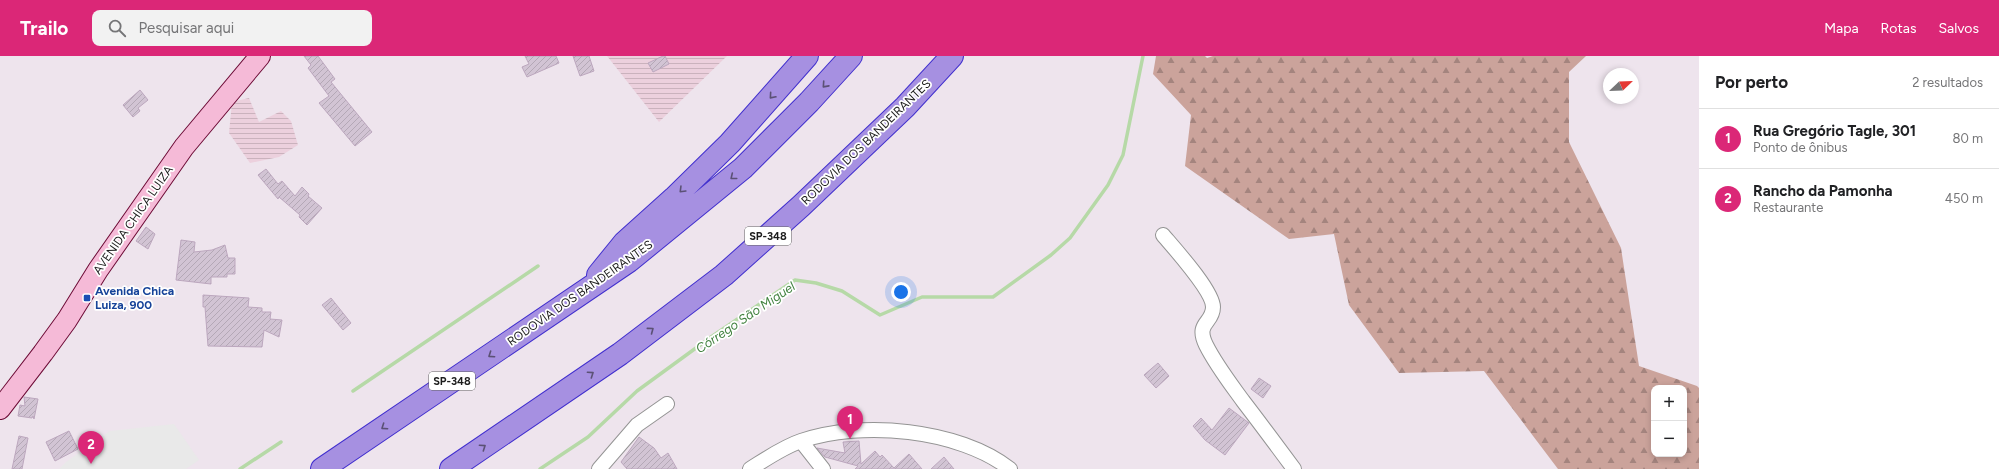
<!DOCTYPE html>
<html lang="pt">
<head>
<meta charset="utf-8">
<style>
  :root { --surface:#fff; --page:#f2f2f2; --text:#202124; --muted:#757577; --line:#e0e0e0; --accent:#db2777 }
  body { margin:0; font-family:Figtree,sans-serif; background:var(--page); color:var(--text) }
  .controls { position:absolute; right:12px; bottom:12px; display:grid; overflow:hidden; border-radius:8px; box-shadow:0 2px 6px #0003 }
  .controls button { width:36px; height:36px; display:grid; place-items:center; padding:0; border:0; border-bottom:1px solid var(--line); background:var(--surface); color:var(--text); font:20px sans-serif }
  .compass { position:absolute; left:1603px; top:12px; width:36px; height:36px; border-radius:50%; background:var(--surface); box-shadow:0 2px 6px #0003; rotate:67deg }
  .you { position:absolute; left:901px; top:236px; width:14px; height:14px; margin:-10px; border:3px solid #fff; border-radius:50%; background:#1a73e8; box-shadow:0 0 0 6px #1a73e833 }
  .badge { display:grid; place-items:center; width:26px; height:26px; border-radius:50%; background:var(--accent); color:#fff; font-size:13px; font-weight:700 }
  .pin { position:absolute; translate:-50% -33px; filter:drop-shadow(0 1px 2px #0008) }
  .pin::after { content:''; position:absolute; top:21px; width:14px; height:12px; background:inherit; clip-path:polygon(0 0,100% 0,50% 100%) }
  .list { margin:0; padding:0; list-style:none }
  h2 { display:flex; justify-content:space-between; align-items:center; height:52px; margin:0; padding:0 16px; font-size:17px }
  h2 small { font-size:13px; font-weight:400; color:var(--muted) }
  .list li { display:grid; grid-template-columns:26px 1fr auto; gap:12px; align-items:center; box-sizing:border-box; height:60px; padding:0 16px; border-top:1px solid var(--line) }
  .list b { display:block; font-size:15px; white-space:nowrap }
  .list p { margin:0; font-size:13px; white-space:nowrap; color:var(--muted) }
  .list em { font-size:13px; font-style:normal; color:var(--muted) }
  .icon { flex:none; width:22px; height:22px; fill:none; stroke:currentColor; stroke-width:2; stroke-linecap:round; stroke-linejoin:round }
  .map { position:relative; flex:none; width:1699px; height:413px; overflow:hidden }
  header { display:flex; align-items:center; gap:24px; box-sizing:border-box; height:56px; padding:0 20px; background:var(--accent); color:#fff }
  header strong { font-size:19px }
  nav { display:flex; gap:22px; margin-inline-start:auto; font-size:14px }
  .search { width:280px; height:36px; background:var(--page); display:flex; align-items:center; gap:10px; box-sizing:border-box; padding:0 14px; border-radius:8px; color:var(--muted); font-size:15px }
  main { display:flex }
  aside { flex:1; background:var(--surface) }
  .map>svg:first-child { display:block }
  .farmland { fill:url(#farmland-rules) }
  .forest { fill:url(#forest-firs); fill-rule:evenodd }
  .parking { fill:#e9e9e9 }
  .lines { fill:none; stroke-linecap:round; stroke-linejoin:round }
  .stream { stroke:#b6d9a7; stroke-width:3.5 }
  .building { fill:url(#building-hatch); stroke:#bca7be }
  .street-casing { stroke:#949494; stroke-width:16 }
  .secondary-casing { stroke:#6d0b36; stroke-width:22 }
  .highway-casing { stroke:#412fce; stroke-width:24 }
  .street { stroke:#fff; stroke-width:14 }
  .secondary { stroke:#f5bad7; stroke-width:20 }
  .highway { stroke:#a690e1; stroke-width:22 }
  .oneway { stroke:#5b5175 }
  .transit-dot { fill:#1a4fb4; stroke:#fff; stroke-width:1.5 }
  .labels { text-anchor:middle; stroke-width:3.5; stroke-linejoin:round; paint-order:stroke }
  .shield { fill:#fff; stroke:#616161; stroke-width:1 }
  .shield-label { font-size:11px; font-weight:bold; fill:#1d1d1d }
  .street-label { font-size:12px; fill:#1d1d1d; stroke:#fff }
  .transit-label { font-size:12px; font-weight:bold; fill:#164399; stroke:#fff; text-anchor:start }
  .water-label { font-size:13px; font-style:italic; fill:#428240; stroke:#fff }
</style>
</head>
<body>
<header>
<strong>Trailo</strong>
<div class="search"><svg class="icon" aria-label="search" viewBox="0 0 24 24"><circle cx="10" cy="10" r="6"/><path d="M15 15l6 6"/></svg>Pesquisar aqui</div>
<nav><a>Mapa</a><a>Rotas</a><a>Salvos</a></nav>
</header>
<main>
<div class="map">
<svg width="1699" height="413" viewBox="0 0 1699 413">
  <defs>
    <pattern id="farmland-rules" width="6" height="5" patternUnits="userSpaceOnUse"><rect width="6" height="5" fill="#ecd0dd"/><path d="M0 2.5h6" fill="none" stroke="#cab2bd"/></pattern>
    <pattern id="forest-firs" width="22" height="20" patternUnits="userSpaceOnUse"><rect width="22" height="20" fill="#cba39b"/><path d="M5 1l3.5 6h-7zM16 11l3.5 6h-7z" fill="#a4847e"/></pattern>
    <pattern id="building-hatch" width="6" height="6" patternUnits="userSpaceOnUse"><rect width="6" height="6" fill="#d2c4d4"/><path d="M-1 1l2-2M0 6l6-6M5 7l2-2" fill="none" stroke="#b4a8b6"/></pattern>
  </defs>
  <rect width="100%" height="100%" fill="#eee4ed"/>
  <!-- farmland -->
  <path class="farmland" d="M607 0H727L659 66Z
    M249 42 259 66 281 55 291 65 298 89 279 101 250 107 229 77 232 46Z"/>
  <!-- forest -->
  <path class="forest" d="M1156 0H1205L1207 2 1213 0H1586L1569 16V86L1621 192 1639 310 1697 330 1699 332V413H1558L1484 315 1399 317 1349 249 1334 178 1289 183 1185 110 1191 59 1153 18ZM1654 332H1684V398H1654Z"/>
  <!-- parking -->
  <path class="parking" d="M174 368 199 404 186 413H59L66 406 110 375Z"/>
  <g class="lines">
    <!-- stream -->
    <path class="stream" d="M353 335 538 210
      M240 413 281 386
      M540 413 588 381 637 335 711 281 795 224 816 227 842 235 880 259 922 241H993L1051 199 1070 182 1108 129 1123 99 1143 0"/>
  </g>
  <!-- building -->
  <path class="building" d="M304 0H318L335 23 331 26 372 76 355 90 319 47 329 40 308 12 311 9Z
    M525 0H556L559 7 527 21 522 11 529 8Z
    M573 0H589L594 15 580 20Z
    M663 0H665L669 8 653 16 648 7Z
    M140 34 148 44 138 52 140 55 133 61 123 49Z
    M266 113 278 128 282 125 295 140 302 131 309 138 308 140 322 152 307 169 299 161 300 159 279 141 278 143 258 119Z
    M146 171 155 178 148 193 136 185Z
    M181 184 195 186 194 196 212 194 225 189 228 202H235V218H227V221H211V228L176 224Z
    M203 239 249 242 248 251 262 252V256H271L270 263 282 264 279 281 264 274 262 291 208 290 205 251H203Z
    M331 242 351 267 343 274 322 249Z
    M1158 307 1169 320 1156 332 1144 319Z
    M1259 322 1271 330 1263 342 1251 333Z
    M24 341 38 343 34 363 33 360 32 362 18 360 20 349 25 350Z
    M1229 352 1249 367 1225 399 1205 384 1193 370 1201 362 1212 374Z
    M69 375 78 393 55 405 46 386Z
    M19 380 28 382 22 413H12Z
    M639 381 654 392 661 402 668 397 677 413H627L621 406Z
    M859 385 861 408 875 395 880 401 882 399 894 412 909 398 922 413H855L858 410 825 401 817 392 845 397 843 386Z
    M944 401 954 413H931Z"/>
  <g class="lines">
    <defs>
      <path id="street" d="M1163 179C1174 192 1213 235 1213 251 1213 268 1195 266 1206 289 1216 309 1230 327 1243 345 1260 367 1277 390 1294 413
        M801 385 823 413
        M599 413 637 369 667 348
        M750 413C766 403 783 391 801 385 861 364 959 373 1010 413"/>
      <path id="secondary" d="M0 353 43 297 67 264 98 214 184 91 260 0"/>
      <path id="highway" d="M598 219 624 187 674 142 730 87 807 0
        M322 413 629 205 743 112 809 46 851 0
        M451 413 620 298 724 219 801 150 905 51 952 0"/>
    </defs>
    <!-- street casing -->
    <use href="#street" class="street-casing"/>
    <!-- secondary casing -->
    <use href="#secondary" class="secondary-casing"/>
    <!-- highway casing -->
    <use href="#highway" class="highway-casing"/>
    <!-- street -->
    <use href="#street" class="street"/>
    <!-- secondary -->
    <use href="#secondary" class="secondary"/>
    <!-- highway -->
    <use href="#highway" class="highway"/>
  </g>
  <!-- one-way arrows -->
  <defs><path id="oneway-chevron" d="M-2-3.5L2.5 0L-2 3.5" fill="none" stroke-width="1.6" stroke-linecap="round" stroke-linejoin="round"/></defs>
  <g class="oneway">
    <use href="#oneway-chevron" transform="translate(825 29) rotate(132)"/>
    <use href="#oneway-chevron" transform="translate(772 40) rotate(131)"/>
    <use href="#oneway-chevron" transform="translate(733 121) rotate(141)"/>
    <use href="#oneway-chevron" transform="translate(682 134) rotate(135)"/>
    <use href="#oneway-chevron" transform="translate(651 274) rotate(-37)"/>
    <use href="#oneway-chevron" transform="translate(491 299) rotate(146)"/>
    <use href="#oneway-chevron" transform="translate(591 318) rotate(-34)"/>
    <use href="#oneway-chevron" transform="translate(384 371) rotate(146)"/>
    <use href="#oneway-chevron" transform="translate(483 391) rotate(-34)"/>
  </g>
  <!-- markers -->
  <rect class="transit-dot" x="83" y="238" width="8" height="8" rx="2"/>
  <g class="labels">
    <!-- shield labels -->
    <g class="shield">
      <rect x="745" y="171" width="46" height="18" rx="3"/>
      <rect x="429" y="316" width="46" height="18" rx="3"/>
    </g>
    <g class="shield-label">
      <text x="768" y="184">SP-348</text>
      <text x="452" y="329">SP-348</text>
    </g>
    <!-- street labels -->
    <g class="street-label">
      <text transform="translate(866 86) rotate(-44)" y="4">RODOVIA DOS BANDEIRANTES</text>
      <text transform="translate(133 164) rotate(-55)" y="4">AVENIDA CHICA LUIZA</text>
      <text transform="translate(580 237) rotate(-35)" y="4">RODOVIA DOS BANDEIRANTES</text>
    </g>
    <!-- transit labels -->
    <g class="transit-label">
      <text x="95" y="239">Avenida Chica<tspan x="95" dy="14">Luiza, 900</tspan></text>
    </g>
    <!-- water labels -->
    <g class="water-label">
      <text transform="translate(745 261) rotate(-34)" y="5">Córrego São Miguel</text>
    </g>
  </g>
</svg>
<div class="controls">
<button>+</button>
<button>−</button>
</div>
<svg class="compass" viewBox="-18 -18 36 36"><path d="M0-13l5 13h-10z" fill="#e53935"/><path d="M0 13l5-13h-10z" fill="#757577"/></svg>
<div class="you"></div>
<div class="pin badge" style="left:850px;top:383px">1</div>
<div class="pin badge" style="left:91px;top:408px">2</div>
</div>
<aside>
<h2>Por perto<small>2 resultados</small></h2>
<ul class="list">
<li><span class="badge">1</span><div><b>Rua Gregório Tagle, 301</b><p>Ponto de ônibus</p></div><em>80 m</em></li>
<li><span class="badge">2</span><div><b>Rancho da Pamonha</b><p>Restaurante</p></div><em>450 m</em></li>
</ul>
</aside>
</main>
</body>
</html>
